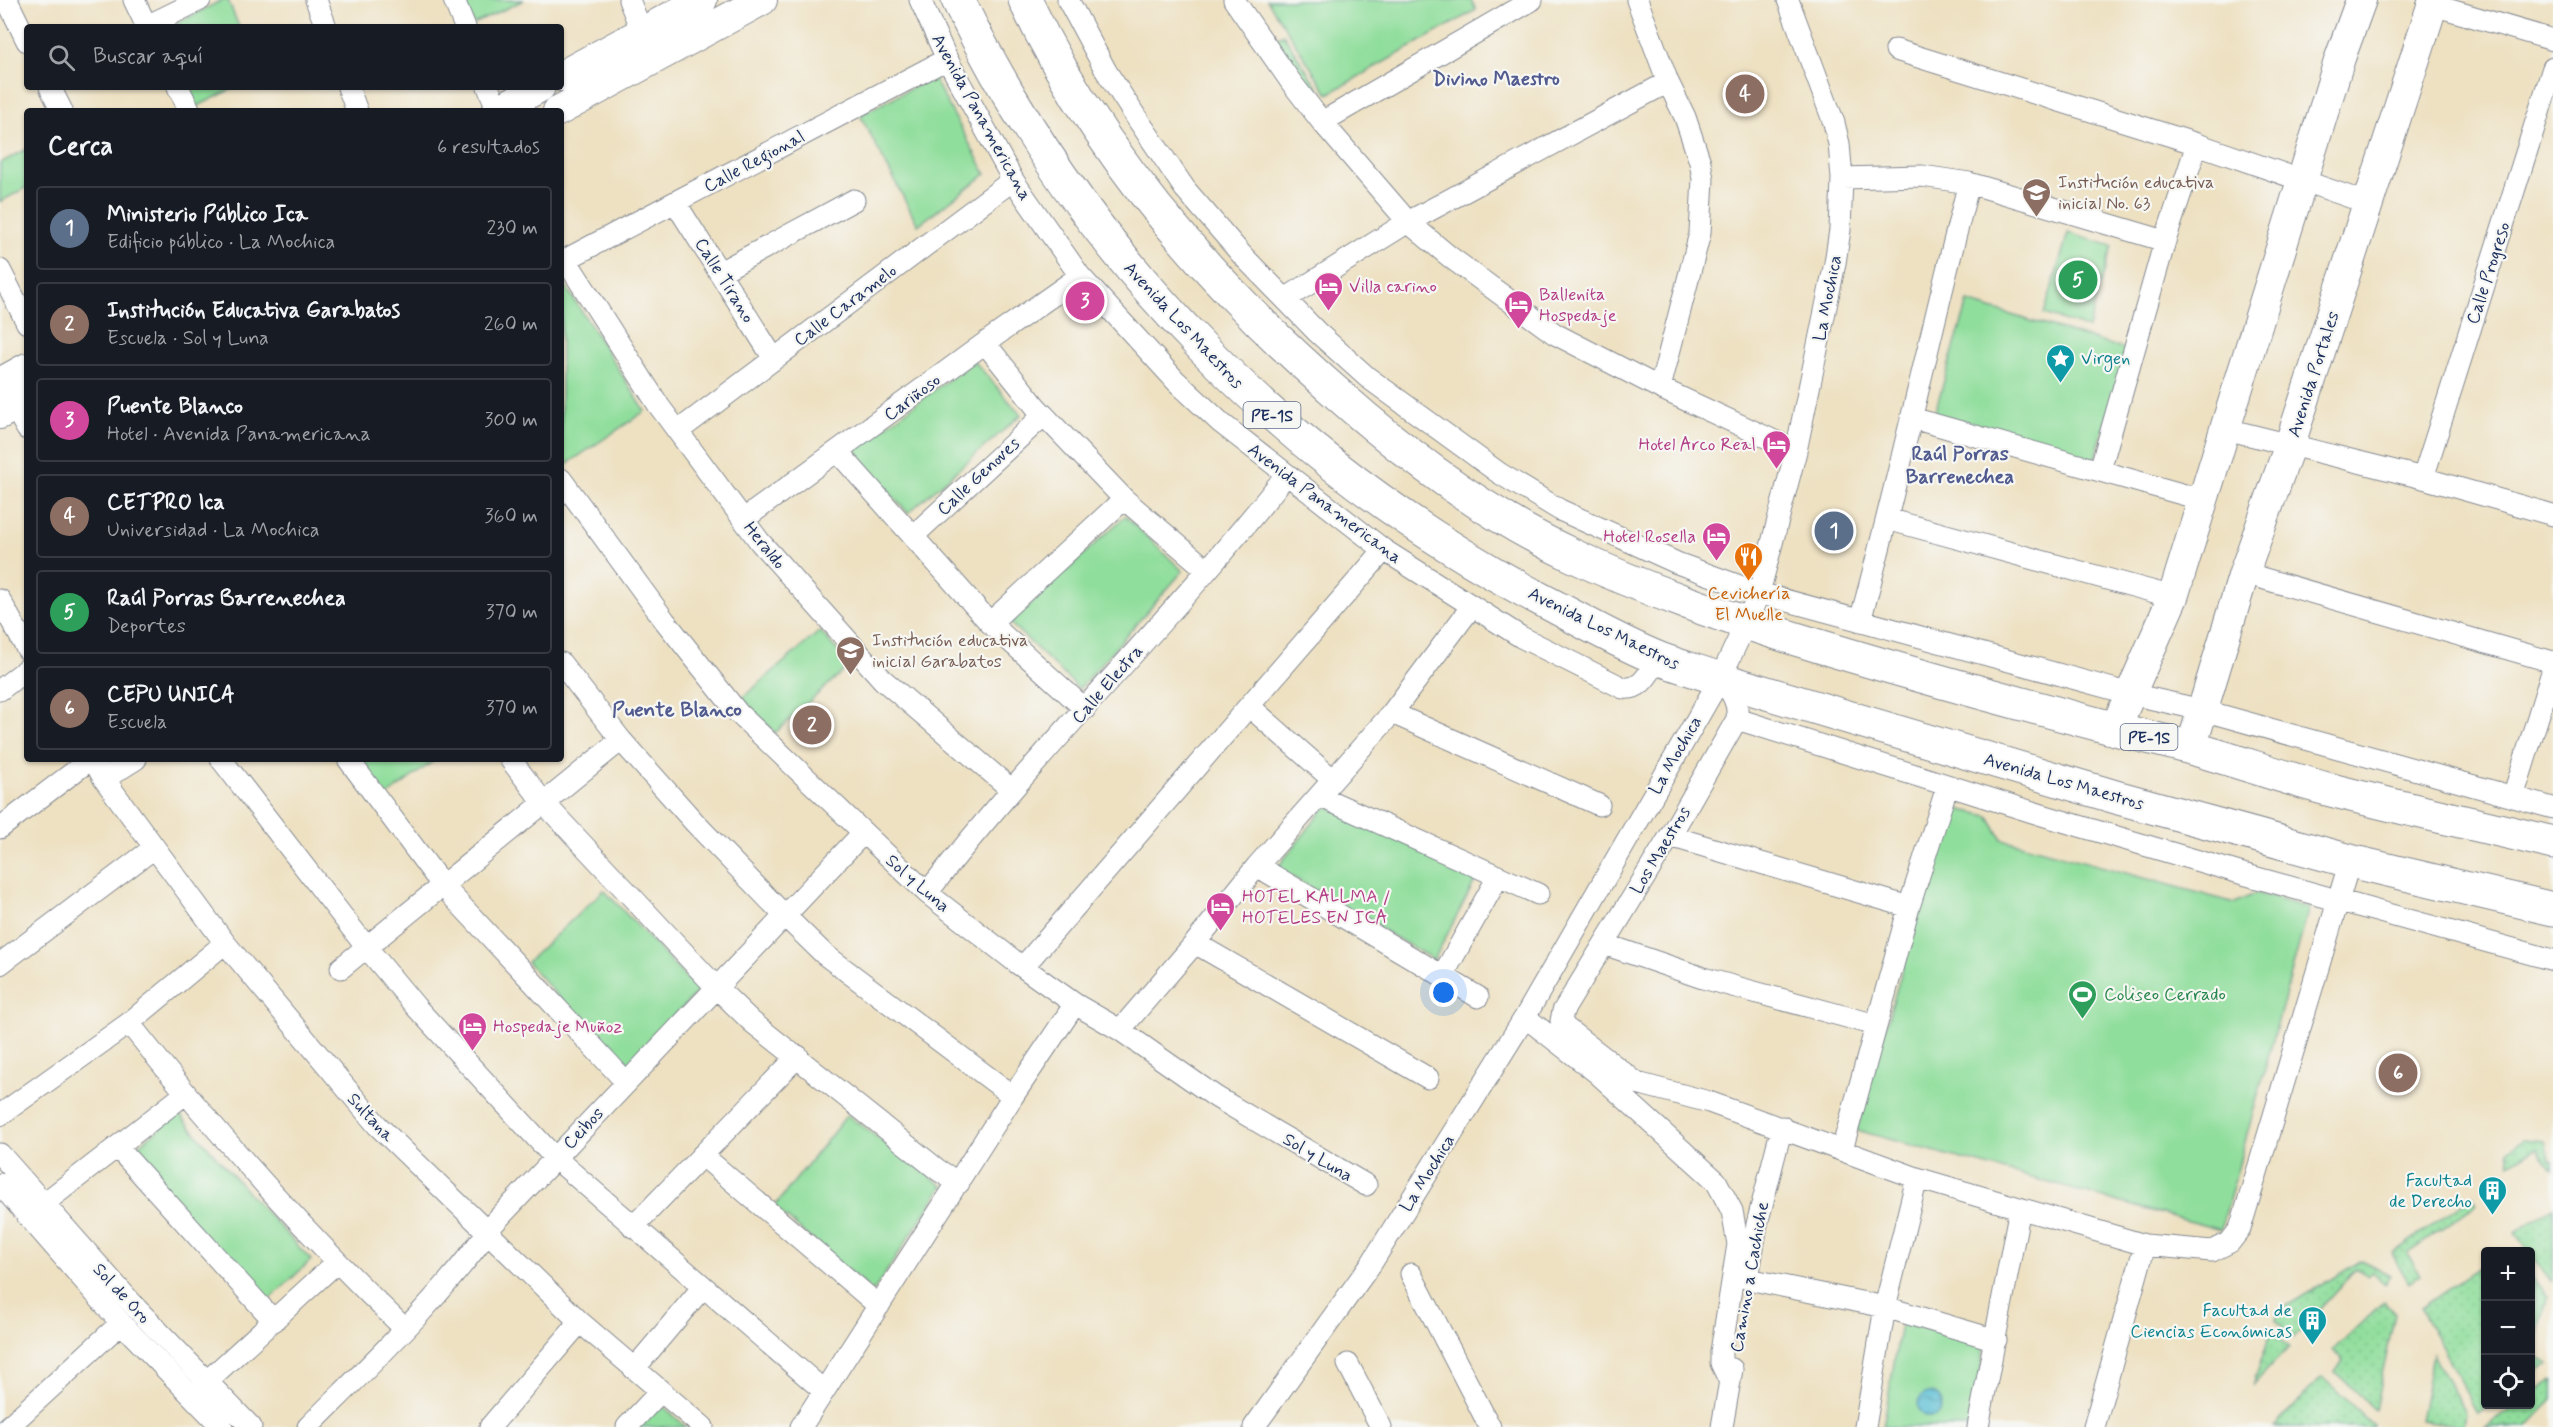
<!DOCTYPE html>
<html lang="es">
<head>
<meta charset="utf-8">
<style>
  :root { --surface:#171b24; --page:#242831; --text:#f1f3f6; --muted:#9ea1a6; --line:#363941; --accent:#0f766e }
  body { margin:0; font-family:Mynerve,sans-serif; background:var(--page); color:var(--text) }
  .controls { position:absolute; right:18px; bottom:18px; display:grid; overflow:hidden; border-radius:6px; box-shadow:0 2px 4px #0004 }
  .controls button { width:54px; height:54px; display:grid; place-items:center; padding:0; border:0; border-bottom:2px solid var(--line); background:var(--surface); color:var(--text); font:30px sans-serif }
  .you { position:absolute; left:1444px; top:993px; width:21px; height:21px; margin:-15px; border:4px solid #fff; border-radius:50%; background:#1a73e8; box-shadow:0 0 0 9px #1a73e833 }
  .badge { display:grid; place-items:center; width:39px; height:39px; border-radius:50%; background:var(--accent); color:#fff; font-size:20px; font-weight:700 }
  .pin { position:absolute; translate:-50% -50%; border:3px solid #fff; box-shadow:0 2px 6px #0006 }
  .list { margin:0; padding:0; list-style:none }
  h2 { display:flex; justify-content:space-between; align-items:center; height:78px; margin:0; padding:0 24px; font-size:26px }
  h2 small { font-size:20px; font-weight:400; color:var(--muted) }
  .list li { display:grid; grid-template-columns:39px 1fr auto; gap:18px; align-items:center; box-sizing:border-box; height:84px; margin:0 12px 12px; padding:0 12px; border:2px solid var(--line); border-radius:6px }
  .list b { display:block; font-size:22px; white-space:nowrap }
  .list p { margin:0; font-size:20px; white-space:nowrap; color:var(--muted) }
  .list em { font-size:20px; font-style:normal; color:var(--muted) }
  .icon { flex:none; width:33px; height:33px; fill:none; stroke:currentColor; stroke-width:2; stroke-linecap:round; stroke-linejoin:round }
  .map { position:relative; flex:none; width:2553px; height:1427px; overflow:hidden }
  .search { position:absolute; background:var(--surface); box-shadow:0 2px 4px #0004; left:24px; top:24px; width:540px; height:66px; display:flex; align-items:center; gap:15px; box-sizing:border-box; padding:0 21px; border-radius:6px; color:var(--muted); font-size:22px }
  .panel { position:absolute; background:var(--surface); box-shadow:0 2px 4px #0004; left:24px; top:108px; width:540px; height:654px; border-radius:6px }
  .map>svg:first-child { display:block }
  .grass { fill:url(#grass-dots); stroke:#56867d; stroke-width:1.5 }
  .green { fill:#90de9c; stroke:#56867d; stroke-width:1.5 }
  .water { fill:url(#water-waves); stroke:#397699; stroke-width:1.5 }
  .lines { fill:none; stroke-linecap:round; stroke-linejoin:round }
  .street-casing { stroke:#848890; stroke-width:23 }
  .secondary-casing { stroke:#848890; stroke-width:32 }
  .highway-casing { stroke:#848890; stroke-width:35 }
  .street { stroke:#fff; stroke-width:21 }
  .secondary { stroke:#fff; stroke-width:30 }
  .highway { stroke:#fff; stroke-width:33 }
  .labels { text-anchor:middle; stroke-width:4.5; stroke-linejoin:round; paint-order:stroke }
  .shield { fill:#f6f6f2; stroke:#5d6b8a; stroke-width:1.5 }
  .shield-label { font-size:16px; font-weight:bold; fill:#1b2f5e }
  .street-label { font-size:18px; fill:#1b2f5e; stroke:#f6f6f2 }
  .education-label { font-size:18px; fill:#785e54; stroke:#f6f6f2; text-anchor:start }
  .hotel-label { font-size:18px; fill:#b23c85; stroke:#f6f6f2; text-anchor:start }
  .culture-label { font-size:18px; fill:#0d838f; stroke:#f6f6f2; text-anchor:end }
  .food-label { font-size:18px; fill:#c56008; stroke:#f6f6f2 }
  .leisure-label { font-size:18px; fill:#27864d; stroke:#f6f6f2; text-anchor:start }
  .neighbourhood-label { font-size:20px; font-weight:bold; fill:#515b8f; stroke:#f6f6f2 }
  .quarter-label { font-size:21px; font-weight:bold; fill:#515b8f; stroke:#f6f6f2 }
</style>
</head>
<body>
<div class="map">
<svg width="2553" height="1427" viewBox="0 0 2553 1427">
  <defs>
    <pattern id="grass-dots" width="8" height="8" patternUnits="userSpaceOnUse" patternTransform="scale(1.5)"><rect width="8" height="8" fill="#90de9c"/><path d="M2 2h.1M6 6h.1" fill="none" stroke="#7cbf89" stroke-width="1.8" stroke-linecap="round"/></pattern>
    <pattern id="water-waves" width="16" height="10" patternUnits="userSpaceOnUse" patternTransform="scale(1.5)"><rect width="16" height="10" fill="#57bed4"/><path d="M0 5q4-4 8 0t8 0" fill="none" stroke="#479baf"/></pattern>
  </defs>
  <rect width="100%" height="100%" fill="#f6f6f2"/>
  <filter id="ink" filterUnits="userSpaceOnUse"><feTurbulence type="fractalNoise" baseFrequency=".0167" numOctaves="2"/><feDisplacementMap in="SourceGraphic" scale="12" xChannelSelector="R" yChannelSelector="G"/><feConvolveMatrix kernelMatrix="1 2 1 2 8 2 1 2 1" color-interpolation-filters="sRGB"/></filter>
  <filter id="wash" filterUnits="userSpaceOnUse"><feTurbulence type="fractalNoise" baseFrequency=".008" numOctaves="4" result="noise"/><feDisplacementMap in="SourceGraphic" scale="24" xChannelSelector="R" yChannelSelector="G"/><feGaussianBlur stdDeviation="1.35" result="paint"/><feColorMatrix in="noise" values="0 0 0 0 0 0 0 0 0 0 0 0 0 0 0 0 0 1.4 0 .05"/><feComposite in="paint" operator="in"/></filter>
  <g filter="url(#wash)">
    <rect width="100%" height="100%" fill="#eee1c2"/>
    <!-- grass -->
    <path class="grass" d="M1283 34 1323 96 1314 102 1272 41Z
      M2523 1139 2545 1141 2549 1158 2553 1160V1169L2536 1148 2510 1164 2508 1151Z
      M2473 1196 2477 1204 2407 1253 2420 1275 2409 1283 2392 1254Z
      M2553 1207V1275L2551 1281 2515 1233Z
      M2362 1260 2391 1276 2385 1284 2372 1272 2367 1276 2356 1269 2294 1338 2275 1320 2280 1310Z
      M2485 1264 2486 1404 2490 1405 2477 1413 2421 1308Z
      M2531 1275 2547 1297 2533 1356 2548 1364 2531 1376Z
      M2384 1301 2395 1313 2375 1410 2335 1372 2343 1362 2333 1350Z
      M2271 1331 2289 1347 2253 1385Z
      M2433 1354 2465 1413 2463 1426 2420 1420Z
      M2322 1377 2373 1425V1427H2273Z
      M2553 1380V1400L2527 1427H2485L2517 1405 2530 1404 2531 1395Z"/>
    <!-- green -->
    <path class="green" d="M222 0H228L239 27H170Z
      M463 0H524L474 24Z
      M1267 0H1471L1476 10 1328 94Z
      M933 77 986 174 918 225 860 115Z
      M183 87H236L194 108Z
      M27 149V187L0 202V163Z
      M2068 233 2112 246 2088 328 2044 314Z
      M561 279 645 411 564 466 561 462Z
      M1968 302 2128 350 2094 461 1934 414Z
      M974 361 1021 415 908 513 852 451Z
      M1125 516 1183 571 1079 689 1010 623Z
      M820 631 850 665 775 733 742 698Z
      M355 759H436L384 798Z
      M1326 806 1477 877 1434 960 1277 868Z
      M1949 807 1988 816 2002 839 2235 903 2256 893 2309 908 2221 1230 1856 1130Z
      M604 890 698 991 624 1070 527 962Z
      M179 1114 252 1197 311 1260 262 1307 124 1156Z
      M847 1115 943 1186 873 1292 774 1207Z
      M1901 1323 1977 1339 1984 1347 1973 1427H1883Z
      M660 1406H663L686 1427H638Z"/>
    <!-- water -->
    <path class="water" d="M1918 1405a12 12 0 1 1 24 0a12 12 0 1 1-24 0Z"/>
  </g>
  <g filter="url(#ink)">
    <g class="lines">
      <defs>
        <path id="street" d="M7 0 27 41
          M134 0 147 27
          M316 0 326 27
          M454 0 465 27
          M629 0 642 32
          M920 0 947 59 1013 180 1080 276 1176 381 1221 423 1384 550 1521 637 1623 688C1642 691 1649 672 1659 658
          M1068 0 1106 71 1134 114 1185 189 1242 255 1317 332 1367 377 1499 473 1560 510 1677 563 1759 593 2131 694 2202 710 2553 808
          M1234 0 1291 82 1322 122 1408 222 1450 257 1555 334 1660 388 1796 451
          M1637 0 1668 82 1685 117 1700 162 1703 179 1700 233 1660 388
          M2433 5 2553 40
          M147 26 200 0
          M1896 50 2197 144 2370 204
          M50 87 62 111
          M178 87 190 111
          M348 87 357 111
          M488 87 498 110
          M1322 122 1532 0
          M1842 178 1922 176 1969 183 2165 241
          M675 202 774 359
          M566 260 659 406 760 542 883 680 1012 790
          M561 262 947 59
          M0 270 27 323
          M720 272 854 200
          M1285 299 1408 222 1668 82
          M985 343 1036 407 1124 499 1206 569
          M14 406 27 429
          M1912 418 2203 500
          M2226 429 2423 478 2553 515
          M678 431 1013 180
          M838 452 990 623 1085 709
          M2100 470 2165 241 2197 144
          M2423 478 2553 68
          M561 479 665 621 738 713 927 893 1017 963 1075 1004 1120 1030 1216 1097 1366 1185
          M744 519 985 343 1080 276
          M1887 519 2173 597
          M913 536 1044 415
          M2244 573 2553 662
          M0 600 27 649
          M1860 621C1900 476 1931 328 1969 183
          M990 623 1124 499
          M561 663 621 740 696 824 784 915 824 954 1013 1096
          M1720 679C1731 692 1739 701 1737 719L1670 836 1563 1011 1561 1021 1566 1028 1637 1083 1709 1102 1917 1178 2145 1245 2212 1251 2230 1242 2240 1229 2350 861
          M0 690 27 669
          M1249 706 1332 779
          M1392 713 1599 805
          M1737 719 2042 815 2243 874 2553 960
          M93 759 104 779 225 943 377 1125 580 1322 703 1427
          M221 759 367 948 416 1007 554 1157 824 1391
          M348 759 442 885 626 1082
          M510 759 544 803 716 987 752 1022 938 1170 959 1183
          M104 779 136 759
          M1319 796 1538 894
          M2513 797 2553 669
          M0 828 91 759
          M1670 836 1909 907
          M1257 866 1478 997
          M927 893C1040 748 1173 619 1286 475
          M1195 943 1428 1078
          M1604 944 1703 978 1876 1025
          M0 964 154 848
          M1023 967 1384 550
          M341 968 621 740
          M1443 975 1498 877
          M1525 1017 1597 1073 1716 1181 1732 1211 1738 1244 1721 1352V1363L1730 1382
          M129 1023C214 1131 306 1234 405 1329
          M1120 1030 1195 943 1257 866 1392 713 1472 606
          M0 1115 129 1023 225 943
          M117 1147 274 1321
          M1842 1150 1909 907 1947 787
          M0 1154 137 1309 251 1427
          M702 1155 879 1306
          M0 1184 121 1323 222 1427
          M43 1204 185 1094
          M633 1227 798 1056
          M1411 1274 1490 1427
          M1748 1279 1757 1224 1782 1127
          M1748 1279 1885 1307 1996 1340
          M1348 1364 1381 1427
          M634 1369 703 1287
          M205 1383 336 1263
          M8 1427 121 1323
          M308 1427C373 1362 441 1298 494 1223L863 833
          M490 1427 580 1322
          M627 1427 660 1392
          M801 1427 1013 1096 1075 1004
          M1254 1427 1371 1264 1525 1017 1720 679 1746 623 1759 593 1796 451 1835 263 1840 230 1842 178 1839 144 1834 123 1788 0
          M1722 1427 1732 1369
          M1865 1427 1885 1307 1917 1178
          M1978 1427 2020 1208
          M2094 1427 2145 1245"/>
        <path id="secondary" d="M561 76 702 0
          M497 111 540 87
          M558 111 762 0
          M0 383 27 368
          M0 414 27 399
          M2115 729 2173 597 2340 58 2361 0
          M2191 748 2244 573 2290 444 2434 0"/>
        <path id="highway" d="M958 0C1084 259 1288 466 1542 600 1581 620 1619 643 1660 659 1679 666 1700 672 1720 679L2119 798 2350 861 2553 909
          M1025 0C1097 154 1213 286 1341 397 1411 459 1488 516 1574 556 1645 590 1720 615 1796 639 1900 671 2006 700 2112 728 2138 735 2165 741 2191 748 2238 761 2284 778 2331 790 2405 809 2479 825 2553 843"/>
      </defs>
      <!-- street casing -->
      <use href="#street" class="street-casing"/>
      <!-- secondary casing -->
      <use href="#secondary" class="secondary-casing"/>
      <!-- highway casing -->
      <use href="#highway" class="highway-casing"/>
      <!-- street -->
      <use href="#street" class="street"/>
      <!-- secondary -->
      <use href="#secondary" class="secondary"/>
      <!-- highway -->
      <use href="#highway" class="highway"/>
    </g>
  </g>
  <!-- icons -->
  <defs>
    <symbol id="school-pin" viewBox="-11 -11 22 30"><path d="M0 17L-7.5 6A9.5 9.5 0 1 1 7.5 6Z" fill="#8d6e63" stroke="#f6f6f2"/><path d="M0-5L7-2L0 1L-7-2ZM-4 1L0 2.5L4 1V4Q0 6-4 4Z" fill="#fff"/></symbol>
    <symbol id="hotel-pin" viewBox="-11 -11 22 30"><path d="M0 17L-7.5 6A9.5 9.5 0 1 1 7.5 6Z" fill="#d1479c" stroke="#f6f6f2"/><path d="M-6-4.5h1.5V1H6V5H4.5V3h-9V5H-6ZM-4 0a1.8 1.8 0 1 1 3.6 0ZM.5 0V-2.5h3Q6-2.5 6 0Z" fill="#fff"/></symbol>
    <symbol id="sight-pin" viewBox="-11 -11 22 30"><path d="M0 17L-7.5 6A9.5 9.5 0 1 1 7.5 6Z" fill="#0f9aa8" stroke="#f6f6f2"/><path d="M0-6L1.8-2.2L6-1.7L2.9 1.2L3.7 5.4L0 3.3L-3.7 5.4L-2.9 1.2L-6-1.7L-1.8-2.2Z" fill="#fff"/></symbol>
    <symbol id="restaurant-pin" viewBox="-11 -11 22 30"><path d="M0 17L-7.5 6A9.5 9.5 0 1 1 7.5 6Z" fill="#e8710a" stroke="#f6f6f2"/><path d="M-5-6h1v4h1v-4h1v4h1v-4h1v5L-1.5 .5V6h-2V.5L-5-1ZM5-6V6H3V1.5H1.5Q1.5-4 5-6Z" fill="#fff"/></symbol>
    <symbol id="stadium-pin" viewBox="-11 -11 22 30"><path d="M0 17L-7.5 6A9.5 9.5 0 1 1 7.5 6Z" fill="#2e9e5b" stroke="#f6f6f2"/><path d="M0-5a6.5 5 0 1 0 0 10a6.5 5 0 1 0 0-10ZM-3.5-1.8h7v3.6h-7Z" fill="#fff"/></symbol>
    <symbol id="building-pin" viewBox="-11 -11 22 30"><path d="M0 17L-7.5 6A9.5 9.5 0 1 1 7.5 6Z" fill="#0f9aa8" stroke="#f6f6f2"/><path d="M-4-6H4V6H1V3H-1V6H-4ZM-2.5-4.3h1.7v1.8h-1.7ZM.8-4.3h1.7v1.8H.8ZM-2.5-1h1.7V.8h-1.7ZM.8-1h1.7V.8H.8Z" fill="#fff"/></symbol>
  </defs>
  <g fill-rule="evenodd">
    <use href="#school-pin" x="2020" y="176" width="33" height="45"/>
    <use href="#hotel-pin" x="1312" y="270" width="33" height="45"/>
    <use href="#hotel-pin" x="1502" y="288" width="33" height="45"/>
    <use href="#sight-pin" x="2044" y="342" width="33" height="45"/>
    <use href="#hotel-pin" x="1760" y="428" width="33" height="45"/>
    <use href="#hotel-pin" x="1700" y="520" width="33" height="45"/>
    <use href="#restaurant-pin" x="1732" y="540" width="33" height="45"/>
    <use href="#school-pin" x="834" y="634" width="33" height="45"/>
    <use href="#hotel-pin" x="1204" y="890" width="33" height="45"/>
    <use href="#stadium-pin" x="2066" y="978" width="33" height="45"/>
    <use href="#hotel-pin" x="456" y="1010" width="33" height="45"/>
    <use href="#building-pin" x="2476" y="1174" width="33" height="45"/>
    <use href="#building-pin" x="2296" y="1304" width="33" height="45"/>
  </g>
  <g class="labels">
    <!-- shield labels -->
    <g class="shield">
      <rect x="1243.5" y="402" width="57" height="26" rx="4.5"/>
      <rect x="2120.5" y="724" width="57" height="26" rx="4.5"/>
    </g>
    <g class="shield-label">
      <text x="1272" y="421">PE-1S</text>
      <text x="2149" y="743">PE-1S</text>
    </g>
    <!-- street labels -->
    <g class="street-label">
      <text transform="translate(982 117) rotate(61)" y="6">Avenida Panamericana</text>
      <text transform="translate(754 161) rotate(-28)" y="6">Calle Regional</text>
      <text transform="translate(2488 273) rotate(-72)" y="6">Calle Progreso</text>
      <text transform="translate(725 280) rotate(58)" y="6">Calle Tirano</text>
      <text transform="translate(1827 298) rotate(-79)" y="6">La Mochica</text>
      <text transform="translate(845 305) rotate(-37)" y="6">Calle Caramelo</text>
      <text transform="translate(1184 325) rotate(47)" y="6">Avenida Los Maestros</text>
      <text transform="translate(2313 374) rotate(-72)" y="6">Avenida Portales</text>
      <text transform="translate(912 397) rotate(-37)" y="6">Cariñoso</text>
      <text transform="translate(978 476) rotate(-43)" y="6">Calle Genoves</text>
      <text transform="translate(1325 503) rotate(37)" y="6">Avenida Panamericana</text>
      <text transform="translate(765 545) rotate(51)" y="6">Heraldo</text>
      <text transform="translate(1604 628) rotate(26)" y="6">Avenida Los Maestros</text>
      <text transform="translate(1107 684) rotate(-49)" y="6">Calle Electra</text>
      <text transform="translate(1675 755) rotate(-60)" y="6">La Mochica</text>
      <text transform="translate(2064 781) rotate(16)" y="6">Avenida Los Maestros</text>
      <text transform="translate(1660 850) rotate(-59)" y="6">Los Maestros</text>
      <text transform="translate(918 883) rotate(41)" y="6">Sol y Luna</text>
      <text transform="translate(371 1117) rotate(47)" y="6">Sultana</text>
      <text transform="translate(583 1128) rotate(-47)" y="6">Ceibos</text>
      <text transform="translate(1318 1157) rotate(31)" y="6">Sol y Luna</text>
      <text transform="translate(1427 1173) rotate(-58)" y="6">La Mochica</text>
      <text transform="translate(1749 1277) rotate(-80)" y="6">Camino a Cachiche</text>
      <text transform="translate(122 1293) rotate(47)" y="6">Sol de Oro</text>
    </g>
    <!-- education labels -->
    <g class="education-label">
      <text x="2058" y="188">Institución educativa<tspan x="2058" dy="21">inicial No. 63</tspan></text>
      <text x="872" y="646">Institución educativa<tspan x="872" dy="21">inicial Garabatos</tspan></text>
    </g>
    <!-- hotel labels -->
    <g class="hotel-label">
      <text x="1349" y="292">Villa carino</text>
      <text x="1539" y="300">Ballenita<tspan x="1539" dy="21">Hospedaje</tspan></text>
      <text x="1756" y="450" text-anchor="end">Hotel Arco Real</text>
      <text x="1696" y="542" text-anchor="end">Hotel Rosella</text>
      <text x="1242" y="902">HOTEL KALLMA /<tspan x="1242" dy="21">HOTELES EN ICA</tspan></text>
      <text x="493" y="1032">Hospedaje Muñoz</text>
    </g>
    <!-- culture labels -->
    <g class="culture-label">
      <text x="2081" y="364" text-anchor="start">Virgen</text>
      <text x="2472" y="1186">Facultad<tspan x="2472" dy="21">de Derecho</tspan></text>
      <text x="2292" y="1316">Facultad de<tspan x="2292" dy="21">Ciencias Económicas</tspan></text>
    </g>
    <!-- food labels -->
    <g class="food-label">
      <text x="1749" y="599">Cevichería<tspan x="1749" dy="21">El Muelle</tspan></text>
    </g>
    <!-- leisure labels -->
    <g class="leisure-label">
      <text x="2104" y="1000">Coliseo Cerrado</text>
    </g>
    <!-- neighbourhood labels -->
    <g class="neighbourhood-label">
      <text x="1496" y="85">Divino Maestro</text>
      <text x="1960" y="460">Raúl Porras<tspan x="1960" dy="23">Barrenechea</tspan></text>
    </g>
    <!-- quarter labels -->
    <g class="quarter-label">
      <text x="677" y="716">Puente Blanco</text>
    </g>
  </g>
</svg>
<div class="controls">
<button>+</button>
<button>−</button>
<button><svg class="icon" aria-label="locate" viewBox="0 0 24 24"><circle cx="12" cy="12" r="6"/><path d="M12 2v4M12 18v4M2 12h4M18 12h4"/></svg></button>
</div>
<div class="you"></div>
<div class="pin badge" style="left:1834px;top:531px;background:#5c6f8a">1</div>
<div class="pin badge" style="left:812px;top:725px;background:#8d6e63">2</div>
<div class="pin badge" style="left:1085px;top:301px;background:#d1479c">3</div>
<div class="pin badge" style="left:1745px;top:94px;background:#8d6e63">4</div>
<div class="pin badge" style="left:2078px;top:280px;background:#2e9e5b">5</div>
<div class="pin badge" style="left:2398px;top:1073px;background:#8d6e63">6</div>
<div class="search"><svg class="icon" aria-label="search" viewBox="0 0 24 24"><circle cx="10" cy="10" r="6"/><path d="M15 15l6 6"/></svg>Buscar aquí</div>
<section class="panel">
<h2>Cerca<small>6 resultados</small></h2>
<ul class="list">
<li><span class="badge" style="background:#5c6f8a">1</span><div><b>Ministerio Público Ica</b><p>Edificio público · La Mochica</p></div><em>230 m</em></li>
<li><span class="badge" style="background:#8d6e63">2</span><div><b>Institución Educativa Garabatos</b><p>Escuela · Sol y Luna</p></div><em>260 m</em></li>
<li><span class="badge" style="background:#d1479c">3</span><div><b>Puente Blanco</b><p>Hotel · Avenida Panamericana</p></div><em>300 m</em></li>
<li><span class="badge" style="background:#8d6e63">4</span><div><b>CETPRO Ica</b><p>Universidad · La Mochica</p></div><em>360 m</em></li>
<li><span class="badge" style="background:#2e9e5b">5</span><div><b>Raúl Porras Barrenechea</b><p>Deportes</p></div><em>370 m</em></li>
<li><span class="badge" style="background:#8d6e63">6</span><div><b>CEPU UNICA</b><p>Escuela</p></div><em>370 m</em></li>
</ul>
</section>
</div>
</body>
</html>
